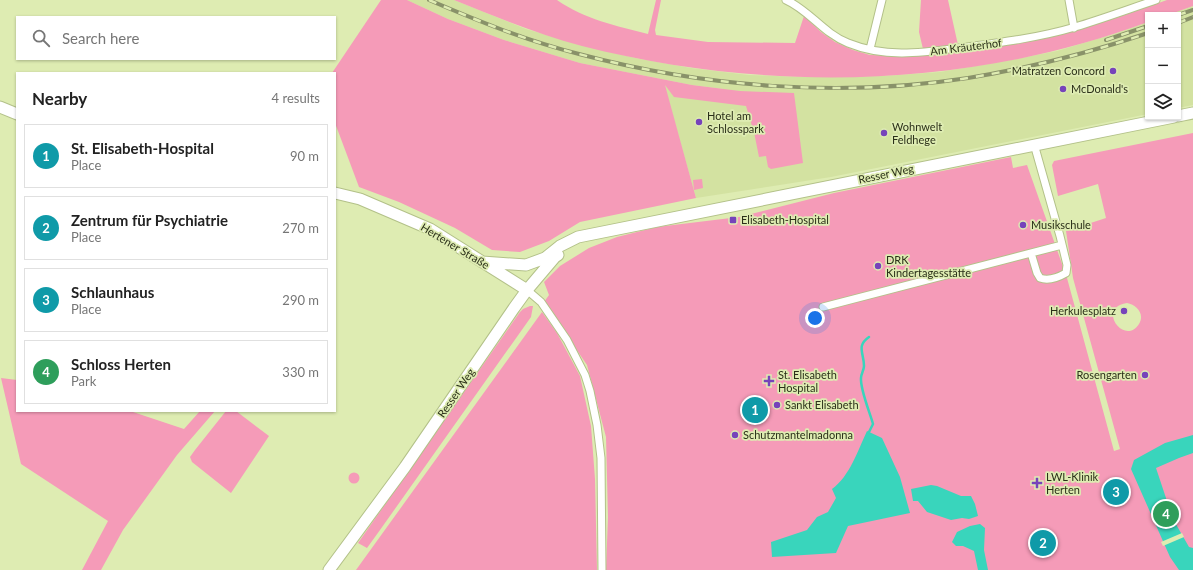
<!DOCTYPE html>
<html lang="en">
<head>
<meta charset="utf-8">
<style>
  :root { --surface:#fff; --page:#f6f6f6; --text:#222; --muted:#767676; --line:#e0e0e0; --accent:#7643ba }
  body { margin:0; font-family:Lato,sans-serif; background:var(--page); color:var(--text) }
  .controls { position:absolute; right:12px; top:12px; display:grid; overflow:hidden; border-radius:0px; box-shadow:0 1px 3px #0004 }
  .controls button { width:36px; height:36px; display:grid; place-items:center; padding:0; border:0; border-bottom:1px solid var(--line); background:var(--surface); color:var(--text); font:20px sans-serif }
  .you { position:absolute; left:815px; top:318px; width:14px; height:14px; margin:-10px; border:3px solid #fff; border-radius:50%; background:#1a73e8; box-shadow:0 0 0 6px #1a73e833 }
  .badge { display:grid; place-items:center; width:26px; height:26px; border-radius:50%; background:var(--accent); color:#fff; font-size:13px; font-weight:700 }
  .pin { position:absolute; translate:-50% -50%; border:2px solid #fff; box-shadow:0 1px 4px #0006 }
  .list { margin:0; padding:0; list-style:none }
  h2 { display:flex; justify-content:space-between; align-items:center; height:52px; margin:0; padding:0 16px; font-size:17px }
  h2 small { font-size:13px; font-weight:400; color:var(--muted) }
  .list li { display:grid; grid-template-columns:26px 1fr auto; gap:12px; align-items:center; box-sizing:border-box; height:64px; margin:0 8px 8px; padding:0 8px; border:1px solid var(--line); border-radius:0px }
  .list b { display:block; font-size:15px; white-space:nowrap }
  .list p { margin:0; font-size:13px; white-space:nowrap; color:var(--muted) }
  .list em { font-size:13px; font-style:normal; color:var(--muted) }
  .icon { flex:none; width:22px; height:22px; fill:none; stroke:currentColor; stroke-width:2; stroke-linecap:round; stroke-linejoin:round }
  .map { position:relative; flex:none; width:1193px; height:570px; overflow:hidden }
  .search { position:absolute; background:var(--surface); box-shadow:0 1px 3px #0004; left:16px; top:16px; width:320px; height:44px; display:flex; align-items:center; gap:10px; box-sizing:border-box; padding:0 14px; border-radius:0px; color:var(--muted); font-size:15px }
  .panel { position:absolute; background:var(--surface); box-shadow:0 1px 3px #0004; left:16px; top:72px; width:320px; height:340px; border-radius:0px }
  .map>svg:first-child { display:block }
  .built { fill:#d3e2a1 }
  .green { fill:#f59bb8; fill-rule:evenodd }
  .water { fill:#39d5bc }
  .pier { fill:#deecb2 }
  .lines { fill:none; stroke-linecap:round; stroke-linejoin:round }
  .stream { stroke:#39d5bc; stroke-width:2.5 }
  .street-casing { stroke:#b3c189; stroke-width:9 }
  .secondary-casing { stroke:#b3c189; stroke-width:13 }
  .street { stroke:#fff; stroke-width:7 }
  .secondary { stroke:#fff; stroke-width:11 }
  .rail-casing { stroke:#899269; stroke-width:4 }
  .rail { stroke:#deecb2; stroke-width:2.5; stroke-dasharray:8; stroke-linecap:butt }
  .poi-dot { fill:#7643ba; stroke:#deecb2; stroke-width:1.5 }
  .labels { text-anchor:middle; stroke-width:3.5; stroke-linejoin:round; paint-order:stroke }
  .street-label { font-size:11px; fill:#2b3019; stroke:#deecb2 }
  .poi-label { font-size:11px; fill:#2b3019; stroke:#deecb2; text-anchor:start }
</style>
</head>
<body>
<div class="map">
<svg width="1193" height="570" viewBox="0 0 1193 570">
  <rect width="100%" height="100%" fill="#deecb2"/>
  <!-- built -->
  <path class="built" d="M407 0H454L526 29 581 45 635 58 691 68 749 75 803 77 884 76 940 72 1005 61 1057 51 1114 34 1148 22V114L831 177 696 198 664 84 732 90 692 85 580 63 504 40 448 19Z
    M1193 6V105L1178 108V15H1168Z"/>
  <!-- green -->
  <path class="green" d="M381 0H407L448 19 504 40 580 63 692 85 740 91 794 93 803 163 771 169 768 167 766 156 759 157 753 127 752 126 746 106 674 97 665 85 696 198 580 222 549 241 520 252 492 250 455 228 399 202 359 187 335 123V73H332Z
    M454 0H557C584 19 617 26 648 34L656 0H661L655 30 656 35 708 42 795 43 804 16 821 32 835 42 853 50 870 55 909 56 1004 46 1029 41 1074 31 1116 18 1167 0H1193V6L1168 15H1148V22C968 89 767 93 582 46 538 34 496 17 454 0Z
    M921 0H948L958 45 923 49 919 32Z
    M1193 133V570H606L608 517 606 437 587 365 544 302 549 295 544 282 560 266 589 248 617 237 657 227 739 217 834 193 1011 157 1013 168 1027 165 1067 278 1114 451 1120 449 1073 278 1066 231 1106 218 1098 184 1058 196 1052 165 1054 161ZM1127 303C1137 305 1145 314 1139 324 1124 347 1096 307 1127 303Z
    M702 179 703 188 694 190 693 180Z
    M530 306H533L531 317 380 530 367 548 358 543 520 312 523 309Z
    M542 312 557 333 580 376 591 426 595 479 597 570H356Z
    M1 378 17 380V411H130L184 429 200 411H215L177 455 123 530 101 570H82L108 521 21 464Z
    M226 411H236L269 436 231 493 192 462 190 457 195 450Z
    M348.5 478a5.5 5.5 0 1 1 11 0a5.5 5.5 0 1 1-11 0Z"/>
  <!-- water -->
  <path class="water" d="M867 431 882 438 900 477 910 513 848 526 836 553 772 557 771 542 807 530 817 517 828 512 836 498 832 489C850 476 858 450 867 431Z
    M1193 435V453L1179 458 1156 468 1173 519 1189 547 1193 548V570H1179L1170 557 1131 469 1134 460 1165 443Z
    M931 485 937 486 961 496H971L975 504 978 516 969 519 962 518 951 520 927 512 918 501H913L911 489Z
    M980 524 985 528 984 550 988 570H978L974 551 963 546H956L952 542 957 532 970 526Z"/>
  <!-- pier -->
  <path class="pier" d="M1182 533 1184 537 1163 546 1161 542Z"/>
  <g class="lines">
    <!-- stream -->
    <path class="stream" d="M869 337C856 346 864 353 864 366 864 370 861 374 861 378 860 389 870 413 873 424L869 432"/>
    <defs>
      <path id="street" d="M786 0C809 10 823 33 848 43 885 58 920 53 959 48 997 43 1038 38 1075 27 1102 19 1129 9 1156 0
        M1069 0 1074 28
        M870 49 882 0
        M1031 253 1037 273 1040 278C1048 281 1059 277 1066 273L1067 265 1060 236 1034 144
        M527 290 541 302 567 340 585 375 590 391 597 425 601 458 602 570
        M823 307 1062 245"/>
      <path id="secondary" d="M0 107 17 114
        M1178 116 1193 113
        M335 193 360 199 430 229 527 290
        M482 262 526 265 545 258 560 246 578 237 1174 117
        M329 570 405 467 514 308 527 290 555 257 558 255"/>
    </defs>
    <!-- street casing -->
    <use href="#street" class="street-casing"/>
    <!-- secondary casing -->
    <use href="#secondary" class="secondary-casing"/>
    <!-- street -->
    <use href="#street" class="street"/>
    <!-- secondary -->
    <use href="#secondary" class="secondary"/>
    <defs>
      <path id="rail" d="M429 0C478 21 527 41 579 54 704 87 840 98 968 78 1029 68 1089 53 1148 33
        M1178 15 1193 10
        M1178 23 1193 17
        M1106 40 1148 26"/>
    </defs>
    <!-- rail casing -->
    <use href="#rail" class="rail-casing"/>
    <!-- rail -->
    <use href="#rail" class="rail"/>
  </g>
  <!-- markers -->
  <g class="poi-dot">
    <circle cx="1113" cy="71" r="4"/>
    <circle cx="1063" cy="89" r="4"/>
    <circle cx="699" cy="122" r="4"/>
    <circle cx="884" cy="133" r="4"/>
    <rect x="729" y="216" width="8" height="8" rx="2"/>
    <circle cx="1023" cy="225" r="4"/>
    <circle cx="878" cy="266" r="4"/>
    <circle cx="1124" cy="311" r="4"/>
    <circle cx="1145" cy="375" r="4"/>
    <path d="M767 375h4v4h4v4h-4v4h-4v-4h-4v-4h4z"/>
    <circle cx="777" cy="405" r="4"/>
    <circle cx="735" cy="435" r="4"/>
    <path d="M1035 477h4v4h4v4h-4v4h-4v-4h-4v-4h4z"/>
  </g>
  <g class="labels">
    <!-- street labels -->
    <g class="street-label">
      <text transform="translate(966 47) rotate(-7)" y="4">Am Kräuterhof</text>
      <text transform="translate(886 174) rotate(-12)" y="4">Resser Weg</text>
      <text transform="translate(455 246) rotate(31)" y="4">Hertener Straße</text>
      <text transform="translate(456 393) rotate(-56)" y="4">Resser Weg</text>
    </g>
    <!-- poi labels -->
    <g class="poi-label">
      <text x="1105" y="75" text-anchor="end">Matratzen Concord</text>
      <text x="1071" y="93">McDonald's</text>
      <text x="707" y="120">Hotel am<tspan x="707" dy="13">Schlosspark</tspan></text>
      <text x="892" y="131">Wohnwelt<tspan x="892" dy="13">Feldhege</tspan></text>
      <text x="741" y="224">Elisabeth-Hospital</text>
      <text x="1031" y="229">Musikschule</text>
      <text x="886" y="264">DRK<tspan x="886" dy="13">Kindertagesstätte</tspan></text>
      <text x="1116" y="315" text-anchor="end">Herkulesplatz</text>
      <text x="778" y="379">St. Elisabeth<tspan x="778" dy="13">Hospital</tspan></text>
      <text x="1137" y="379" text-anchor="end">Rosengarten</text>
      <text x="785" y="409">Sankt Elisabeth</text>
      <text x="743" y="439">Schutzmantelmadonna</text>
      <text x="1046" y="481">LWL-Klinik<tspan x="1046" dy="13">Herten</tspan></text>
    </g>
  </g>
</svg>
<div class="controls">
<button>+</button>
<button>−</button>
<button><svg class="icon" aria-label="layers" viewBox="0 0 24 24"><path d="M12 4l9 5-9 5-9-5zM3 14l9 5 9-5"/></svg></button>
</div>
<div class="you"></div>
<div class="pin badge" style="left:755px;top:410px;background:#0f9aa8">1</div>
<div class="pin badge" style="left:1043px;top:543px;background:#0f9aa8">2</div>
<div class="pin badge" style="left:1116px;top:492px;background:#0f9aa8">3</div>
<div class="pin badge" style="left:1166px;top:514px;background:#2e9e5b">4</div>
<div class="search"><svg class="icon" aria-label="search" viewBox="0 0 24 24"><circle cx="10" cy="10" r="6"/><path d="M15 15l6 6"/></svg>Search here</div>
<section class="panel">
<h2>Nearby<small>4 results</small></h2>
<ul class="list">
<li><span class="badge" style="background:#0f9aa8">1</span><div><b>St. Elisabeth-Hospital</b><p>Place</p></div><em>90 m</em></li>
<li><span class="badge" style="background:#0f9aa8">2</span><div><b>Zentrum für Psychiatrie</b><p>Place</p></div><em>270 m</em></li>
<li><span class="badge" style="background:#0f9aa8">3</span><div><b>Schlaunhaus</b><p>Place</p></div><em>290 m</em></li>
<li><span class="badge" style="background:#2e9e5b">4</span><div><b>Schloss Herten</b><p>Park</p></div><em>330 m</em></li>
</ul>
</section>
</div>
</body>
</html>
